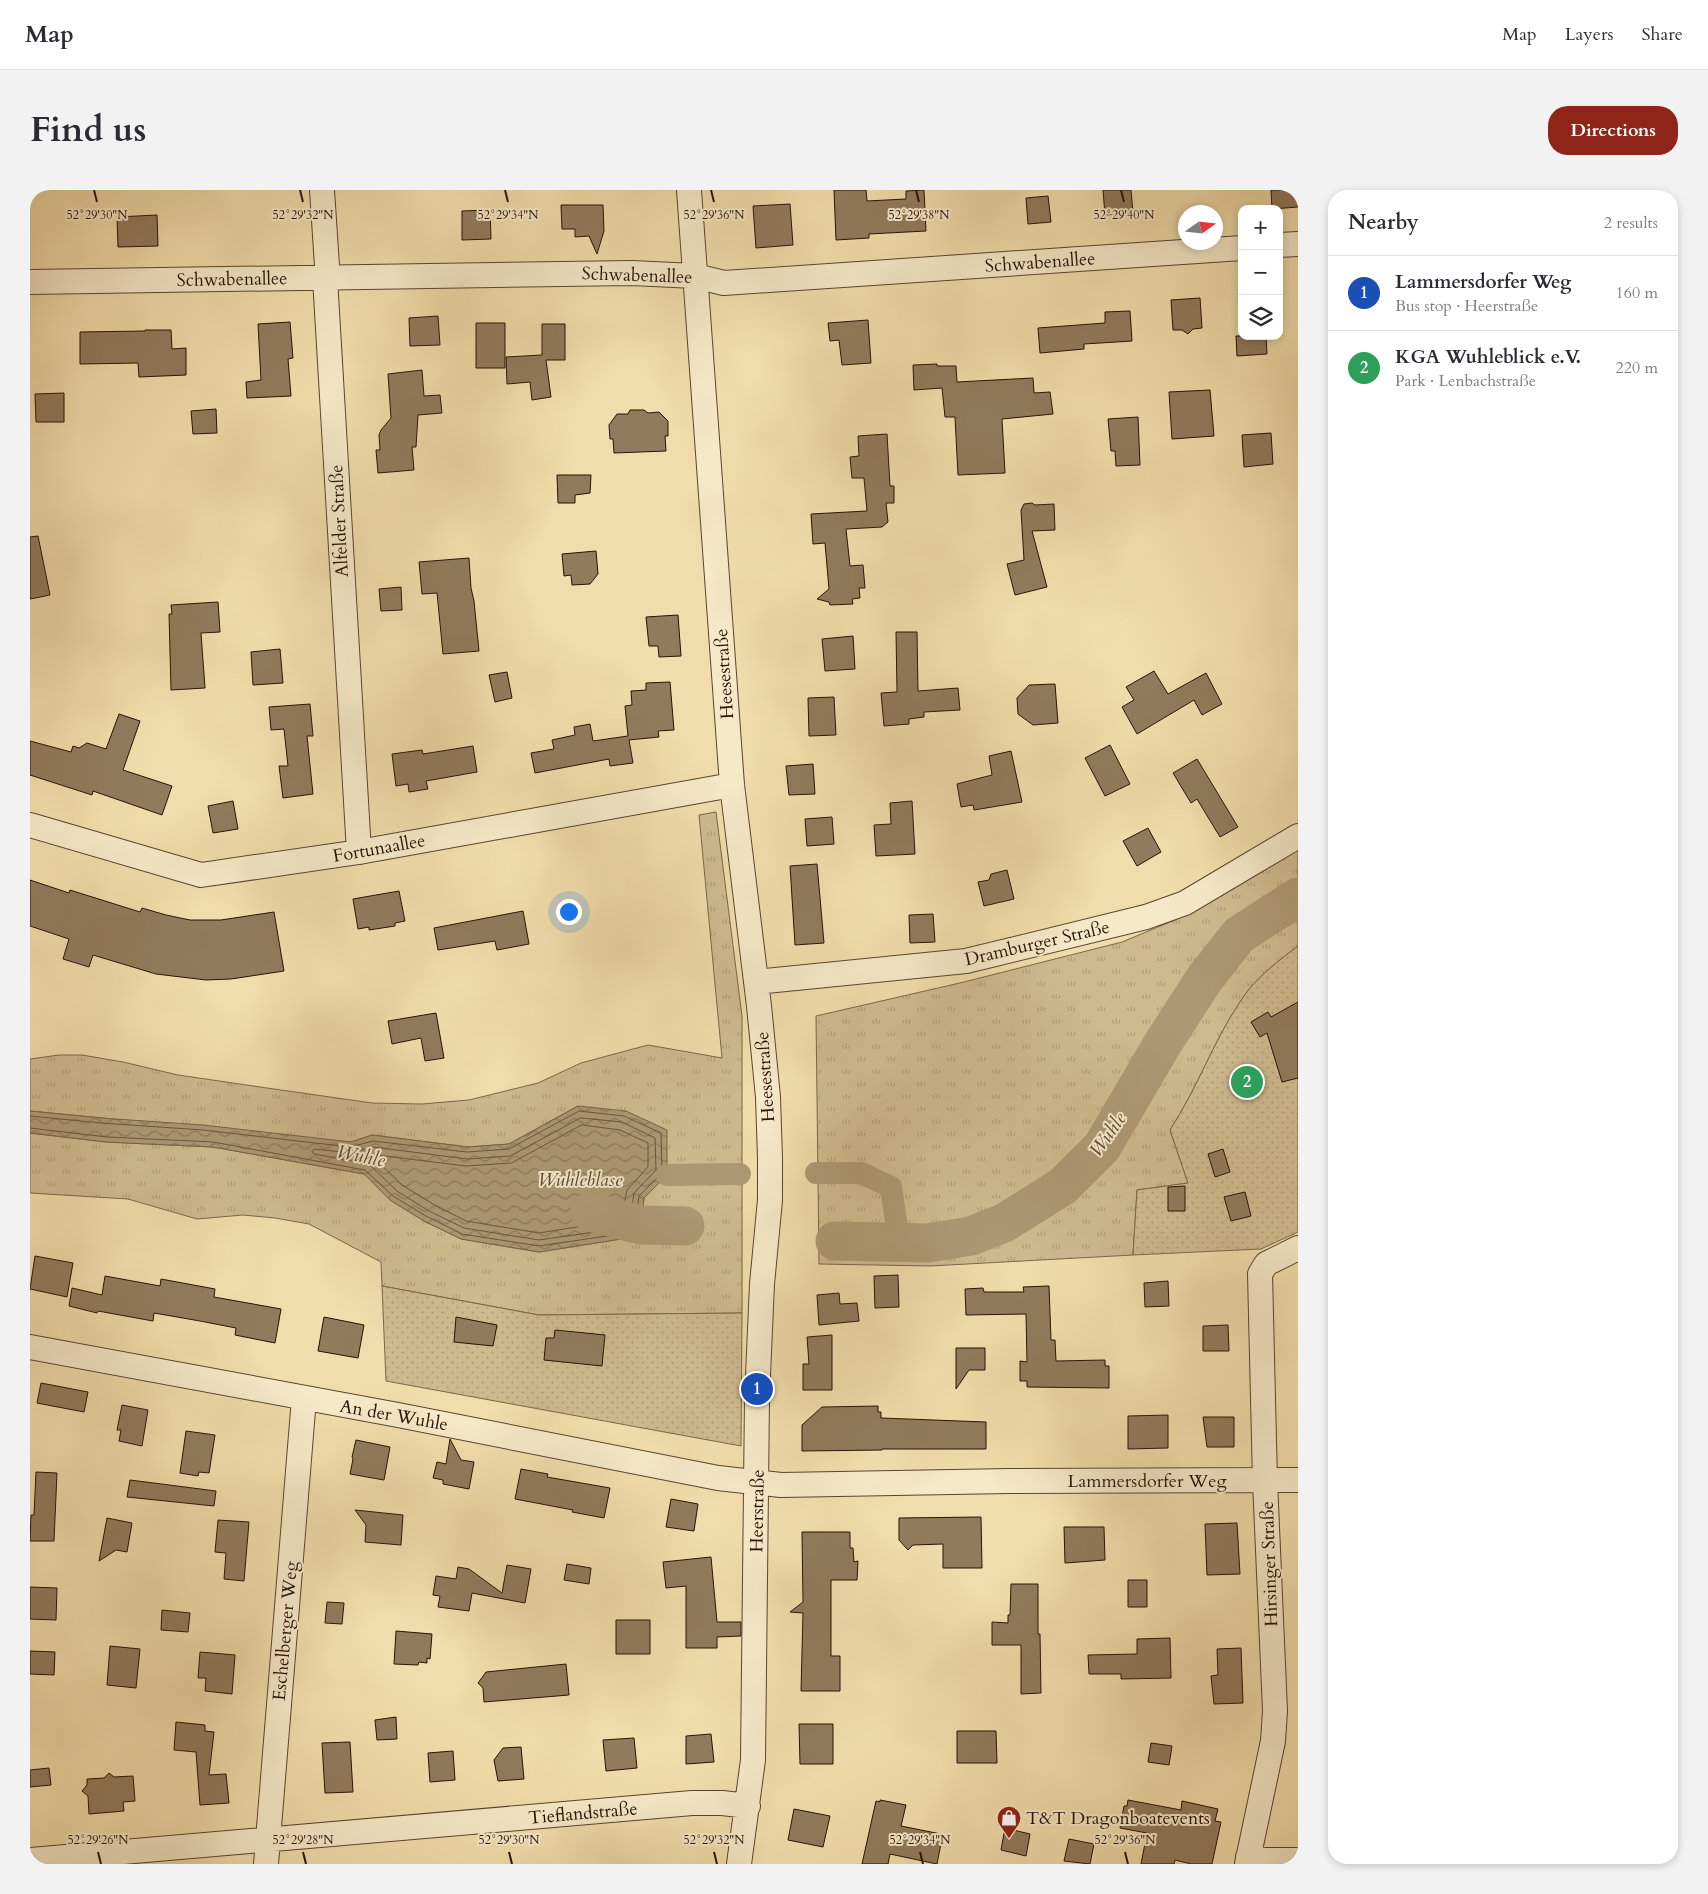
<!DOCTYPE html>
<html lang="en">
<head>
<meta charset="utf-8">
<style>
  :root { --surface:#fff; --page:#f2f2f3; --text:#2b2b33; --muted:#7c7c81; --line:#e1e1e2; --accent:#8f2418 }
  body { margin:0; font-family:Cardo,serif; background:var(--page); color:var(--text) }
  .controls { position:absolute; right:15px; top:15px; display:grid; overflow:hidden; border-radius:10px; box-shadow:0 2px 8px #0003 }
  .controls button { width:45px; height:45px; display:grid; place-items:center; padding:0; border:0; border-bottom:1px solid var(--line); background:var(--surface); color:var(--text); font:25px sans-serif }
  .compass { position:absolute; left:1148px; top:15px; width:45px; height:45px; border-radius:50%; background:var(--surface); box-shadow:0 2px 8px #0003; rotate:76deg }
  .you { position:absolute; left:538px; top:721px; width:18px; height:18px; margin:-12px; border:4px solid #fff; border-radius:50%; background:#1a73e8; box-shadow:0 0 0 8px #1a73e833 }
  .badge { display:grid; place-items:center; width:32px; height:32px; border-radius:50%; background:var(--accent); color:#fff; font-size:16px; font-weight:700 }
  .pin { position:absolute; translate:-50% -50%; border:2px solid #fff; box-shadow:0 1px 5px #0006 }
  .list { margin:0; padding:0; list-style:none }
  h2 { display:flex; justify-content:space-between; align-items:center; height:65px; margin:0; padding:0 20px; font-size:21px }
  h2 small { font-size:16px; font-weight:400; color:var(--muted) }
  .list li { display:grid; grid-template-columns:32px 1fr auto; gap:15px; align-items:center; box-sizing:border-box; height:75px; padding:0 20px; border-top:1px solid var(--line) }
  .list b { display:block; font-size:19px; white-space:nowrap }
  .list p { margin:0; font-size:16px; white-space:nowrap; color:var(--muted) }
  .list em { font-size:16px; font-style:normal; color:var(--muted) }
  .icon { flex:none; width:28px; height:28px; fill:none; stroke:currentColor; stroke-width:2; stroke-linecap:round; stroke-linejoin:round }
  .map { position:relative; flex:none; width:1268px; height:1674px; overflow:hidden; border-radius:20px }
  header { display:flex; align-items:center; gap:30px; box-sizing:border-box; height:70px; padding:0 25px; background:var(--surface); border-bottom:1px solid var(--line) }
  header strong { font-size:24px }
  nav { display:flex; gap:28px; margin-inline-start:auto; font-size:18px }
  .intro { display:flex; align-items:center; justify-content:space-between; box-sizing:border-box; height:120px; padding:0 30px }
  h1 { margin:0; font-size:35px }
  .button { padding:12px 22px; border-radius:20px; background:var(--accent); color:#fff; font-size:18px; font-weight:700 }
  main { display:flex; gap:30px; padding:0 30px }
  aside { flex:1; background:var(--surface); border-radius:20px; box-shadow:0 2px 8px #0003 }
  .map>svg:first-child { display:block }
  .grass { fill:url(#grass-tufts); stroke:#7c664b }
  .garden { fill:url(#garden-dots); stroke:#7c664b }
  .water { fill:url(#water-waves); stroke:#786248 }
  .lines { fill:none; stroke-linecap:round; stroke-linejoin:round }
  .shore { stroke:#6b543d; stroke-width:1 }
  .canal { stroke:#ad9873; stroke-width:22 }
  .river { stroke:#ad9873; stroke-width:39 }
  .building { fill:#917b5c; stroke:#291107 }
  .minor-casing { stroke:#5b4430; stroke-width:26 }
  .minor { stroke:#f6e9c8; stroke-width:24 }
  .ticks { fill:none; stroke:#291107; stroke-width:2 }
  .labels { text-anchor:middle; stroke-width:4; stroke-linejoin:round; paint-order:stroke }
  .street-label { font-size:18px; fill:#291107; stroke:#f6e9c8 }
  .poi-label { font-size:18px; fill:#291107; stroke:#f6e9c8; text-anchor:start }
  .water-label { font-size:19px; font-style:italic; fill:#5e4732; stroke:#f6e9c8 }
  .ticks-label { font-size:12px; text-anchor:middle; fill:#291107; stroke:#f6e9c8; stroke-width:4; stroke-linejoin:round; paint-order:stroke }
</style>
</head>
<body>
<header>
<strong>Map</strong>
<nav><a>Map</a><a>Layers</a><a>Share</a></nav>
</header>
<div class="intro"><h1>Find us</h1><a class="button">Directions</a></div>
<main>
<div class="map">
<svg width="1268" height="1674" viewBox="0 0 1268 1674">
  <defs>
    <pattern id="grass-tufts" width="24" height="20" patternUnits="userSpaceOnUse" patternTransform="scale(1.25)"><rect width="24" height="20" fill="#cfba8f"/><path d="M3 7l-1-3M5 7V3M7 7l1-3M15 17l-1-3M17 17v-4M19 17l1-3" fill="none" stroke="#b29f7a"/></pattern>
    <pattern id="garden-dots" width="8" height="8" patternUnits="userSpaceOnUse" patternTransform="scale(1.25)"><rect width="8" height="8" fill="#cfba8f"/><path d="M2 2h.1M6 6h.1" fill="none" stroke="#b29f7a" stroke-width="1.8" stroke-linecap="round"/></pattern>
    <pattern id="water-waves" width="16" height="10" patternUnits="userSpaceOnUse" patternTransform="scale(1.25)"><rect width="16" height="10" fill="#ad9873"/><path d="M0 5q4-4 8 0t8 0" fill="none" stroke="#8d7b5c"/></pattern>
  </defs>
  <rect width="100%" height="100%" fill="#f1ddab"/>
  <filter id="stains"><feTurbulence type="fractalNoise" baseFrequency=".004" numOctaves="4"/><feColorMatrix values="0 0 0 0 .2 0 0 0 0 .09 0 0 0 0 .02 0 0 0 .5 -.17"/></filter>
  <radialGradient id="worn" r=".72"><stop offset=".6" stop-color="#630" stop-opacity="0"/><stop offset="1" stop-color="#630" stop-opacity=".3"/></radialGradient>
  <!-- grass -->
  <path class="grass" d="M686 622 712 826V1123L509 1125 352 1096 351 1072 279 1034 245 1028 213 1025 167 1029 98 1009 0 1003V943L76 952 183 957 334 984 360 1010 394 1031 431 1049 509 1062 610 1046 614 1008 637 985 548 916 479 954 438 957 342 945 321 952 0 921V869L29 865H52L93 872 148 885 237 898 342 913 392 914 439 910 508 893 551 873 618 855 692 868 669 625Z
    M1268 659V756C1247 772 1224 789 1210 812 1183 852 1167 899 1140 940L1158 993 1107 1000 1103 1065 900 1076 789 1074 786 826 934 792 1092 752 1152 727Z"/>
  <!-- garden -->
  <path class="garden" d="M1268 756V847L1264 850 1268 863V1042L1231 1059 1103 1065 1107 1000 1158 993 1140 940C1167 899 1183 852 1210 812 1224 789 1247 772 1268 756Z
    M352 1096 509 1125 712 1123 711 1256 356 1191Z"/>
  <!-- water -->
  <path class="water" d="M548 916 596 921 637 940V985L614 1008 610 1046 509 1062 431 1049 394 1031 360 1010 334 984 183 957 76 952 0 943V921L71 928 173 935 321 952 342 945 438 957 479 954Z"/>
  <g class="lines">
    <!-- shore -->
    <path class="shore" d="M0 926 71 933 173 940 320 957 343 951 437 962 479 959 549 921 594 926 631 943 632 983 609 1006 604 1042 509 1056 432 1044 396 1026 363 1006 335 980 183 952 77 947 0 938
      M551 928 592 932 625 948 626 980 604 1003 599 1037 509 1050 434 1038 399 1021 367 1001 339 974 284 964 282 962 284 959 321 963 343 957 437 969 480 966Z
      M552 935 590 940 618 953V977L597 1000 591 1030 509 1043 436 1031 403 1014 372 995 344 968 347 965 436 976 481 973Z"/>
    <!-- canal -->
    <path class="canal" d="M786 983H831L861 997 869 1052
      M637 985 710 984"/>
    <!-- river -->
    <path class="river" d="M560 1022 611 1035 655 1036
      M805 1051 898 1053 941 1046 974 1033 1033 996 1072 957 1133 853 1175 788 1209 745 1268 707"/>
  </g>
  <!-- building -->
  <path class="building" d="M804 0H836L837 11 876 9V1L894 0 896 41 839 44V48L806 50Z
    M1073 0H1101L1103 23 1075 25Z
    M1241 0H1268V17L1242 19Z
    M1018 6 1021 32 998 34 996 8Z
    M760 14 763 55 726 58 723 16Z
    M531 15H573L574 41 567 64 559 46 545 47V39H532Z
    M460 20 461 49 432 50V21Z
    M127 25 128 56 88 57 87 27Z
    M1170 108 1172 138 1163 139 1158 144 1152 140H1143L1141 110Z
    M1100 121 1102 151 1054 154V159L1010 163 1008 138 1075 133V122Z
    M408 126 410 155 380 156 379 128Z
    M838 130 841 173 812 175 809 150 800 151 798 133Z
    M260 132 263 168 258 169 261 206 217 208 216 192 231 190 228 134Z
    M446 133H475V178H446Z
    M512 134H535V170H516L521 207 502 210 500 192 477 194 476 167 512 165Z
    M115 140H141L142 159 156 158V185L109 187 108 173 50 174V142L115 141Z
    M1206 146H1236L1237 164 1207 166Z
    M907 174V176H926L927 192 1003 188 1004 203 1020 202 1023 224 972 229 975 283 928 285 925 227H915L912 198 884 200 883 175Z
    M392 180 394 206 410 205 412 223 388 225 386 257H382L384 280 348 283 346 260H350L349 245 351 240 361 228 358 184Z
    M1180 200 1184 246 1142 249 1139 202Z
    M34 203V232H6L5 204Z
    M186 219 187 243 163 244 161 221Z
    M600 220H614L618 223 629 222 638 231V246H635L636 261 584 263 583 249H580L579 235 587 224H598Z
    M1108 227 1110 275 1086 276 1085 261H1081L1078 229Z
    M1241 243 1243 274 1214 277 1212 245Z
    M857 244 860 296H864V313H856L858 332 852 337 816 339 820 376 833 375 835 398H829L830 408 822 409 823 414 800 415 799 412 787 409 799 399 795 353 783 354 781 324 837 321 834 288H822L820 267 829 266 828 246Z
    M527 285H561L560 303 545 305V313H528Z
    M1002 313 1005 315 1024 314 1025 340 1002 341 1017 397 985 405 977 374 994 370 991 320 994 314Z
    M8 346 20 405 0 409V347Z
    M566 361 568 384 560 394 542 395 541 385 534 386 532 364Z
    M439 368 441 398 444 411 449 461 413 464 407 403 392 404 389 372Z
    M371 397 372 420 351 421 349 399Z
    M188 412 190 442 171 443 175 498 141 500 139 424H142L141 415Z
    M648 425 651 466 629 467 628 456H619L616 427Z
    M866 442H887L888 501 928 498 930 520 894 522V527L879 529V534L854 536 851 503 867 502Z
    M823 446 825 479 795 481 792 449Z
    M250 459 253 493 223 495 221 462Z
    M1124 481 1138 504 1176 483 1192 514 1172 525 1164 510 1107 544 1092 517 1104 510 1096 497Z
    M477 482 482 508 465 512 459 485Z
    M640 492 644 540 628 541 629 547 599 550 603 573 580 576 579 569 505 583 501 563 524 559 522 550 545 545 544 537 560 534 563 551 598 546 595 516 602 515 601 501 616 500V493Z
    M1025 494 1028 533 1003 535 988 524 987 508 999 495Z
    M804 507 806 545 779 546 778 508Z
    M280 514 283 546H277L283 604 253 608 249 576H258L254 539 241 540 239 517Z
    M89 524 110 531 93 580 142 596 132 625 63 601 62 605 0 585V551L41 562 43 556 49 558 57 553 76 559Z
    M1080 555 1100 594 1075 606 1055 568Z
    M443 556 447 582 396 591 398 599 379 602 378 594 366 596 362 564 392 560 393 564Z
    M981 561 992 612 944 620 943 615 931 617 927 594 962 585 959 566Z
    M1167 569 1208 637 1190 647 1167 609 1161 613 1143 583Z
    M783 574 785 604 759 605 756 576Z
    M203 611 208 639 183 643 178 616Z
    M882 611 885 664 846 666 844 635 861 634 860 613Z
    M802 627 804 654 777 656 775 629Z
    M1118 638 1131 662 1107 676 1093 651Z
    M787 674 794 753 765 755 760 676Z
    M977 680 984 709 954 716 948 692 959 690 961 684Z
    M0 690 39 703 40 700 110 722 112 718 136 725 160 730H191L244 722 254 781 201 789 176 790 126 784 63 765 59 777 33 769 39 749 0 736Z
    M369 701 375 731 365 733V736L339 740V737L328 739 323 709Z
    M493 721 499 754 467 760 465 751 408 760 404 738Z
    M903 724 905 752 880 753 879 725Z
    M1268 812V888L1252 892 1237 843 1230 847 1221 832 1238 822 1241 827Z
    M406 823 414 868 395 871 391 848 362 854 358 831Z
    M1193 959 1200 982 1185 987 1178 964Z
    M1155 996V1021H1138V997Z
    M1215 1002 1221 1026 1201 1031 1194 1007Z
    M5 1066 43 1073 37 1107 0 1099Z
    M868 1085 869 1117 845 1118 844 1086Z
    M75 1086 130 1096 131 1089 185 1099 184 1107 251 1119 245 1153 205 1145 206 1138 170 1131 124 1123 123 1131 68 1121 67 1123 39 1116 42 1098 72 1105Z
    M1138 1091 1139 1116 1115 1117 1114 1093Z
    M1019 1096 1021 1150H1025L1026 1171 1075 1170V1176H1079V1198L997 1197V1191H990V1171L997 1172 996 1124 936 1125 935 1099 953 1098 954 1102H994L993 1097Z
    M809 1103 810 1114 827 1113 829 1131 789 1135 787 1105Z
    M294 1127 334 1135 328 1168 288 1161Z
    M426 1127 467 1135 463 1156 424 1152Z
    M1198 1135 1199 1161H1173V1136Z
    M525 1140 575 1145 572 1176 514 1170 516 1148H524Z
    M802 1145V1200H773V1174H779L777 1147Z
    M926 1158H955V1180H939L926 1199Z
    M11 1193 58 1202 54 1222 7 1213Z
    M92 1215 118 1220 112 1256 89 1251 91 1240H87Z
    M848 1216V1222H851V1228L956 1232V1259H852V1260L772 1261V1235L792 1217Z
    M1138 1225V1258L1098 1259V1226Z
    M1173 1227H1204V1257H1177Z
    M156 1241 185 1245 179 1283 169 1282 168 1286 150 1283Z
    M420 1249 431 1270 444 1272 439 1299 413 1294V1290L403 1288 407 1272 416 1274Z
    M326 1250 360 1257 354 1290 320 1284 323 1269 322 1267Z
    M491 1279 518 1284 517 1287 580 1298 574 1328 542 1322 543 1320 485 1309Z
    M6 1282 27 1283 24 1351H0L1 1325H4Z
    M100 1290 186 1301 184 1316 97 1307Z
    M641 1309 668 1314 664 1341 636 1337Z
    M325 1320 373 1325 371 1355 335 1352 336 1335Z
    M951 1327 952 1378H913V1354L883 1355 878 1360 869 1350V1328Z
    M77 1328 102 1333 97 1362 86 1360 69 1371Z
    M188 1330 219 1332 214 1391 194 1389 196 1363 185 1362Z
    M1207 1333 1210 1384 1177 1385 1175 1334Z
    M1034 1337H1074L1075 1370 1035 1373Z
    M772 1342H820V1358H823L824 1372 828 1371 827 1390H801V1466H810V1501H771L773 1423 760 1422 773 1412Z
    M681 1367 687 1432H711V1446L687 1447V1458H656V1396L636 1398 633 1372Z
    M537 1374 561 1378 559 1394 534 1390Z
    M477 1375 501 1379 495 1413 442 1403 439 1421 408 1417 410 1406 403 1405 406 1386 426 1389 428 1377 439 1379 472 1403Z
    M1098 1390H1117V1417H1098Z
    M981 1394H1008V1444H1010L1011 1503 991 1504V1455H962V1432L978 1433V1425H980Z
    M0 1397 27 1398 26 1430 0 1429Z
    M297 1412 314 1413 312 1434 295 1433Z
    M132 1420 160 1423 158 1442 131 1440Z
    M586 1430H620V1464H586Z
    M366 1441 402 1444 400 1469 397 1468V1473L389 1472 388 1475 364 1474Z
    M1140 1448 1141 1488 1091 1489V1484H1059L1058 1465 1107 1464V1449Z
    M80 1456 110 1459 106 1498 77 1495Z
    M1211 1458 1213 1513 1184 1514 1181 1486 1188 1485 1187 1459Z
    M0 1461 25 1462 24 1485 0 1484Z
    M170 1462 205 1465 202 1504 175 1501 176 1488H168Z
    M536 1474 539 1505 454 1512 453 1498 448 1493 456 1482Z
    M366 1527 367 1549 347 1550 345 1530Z
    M146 1532 175 1535V1541L184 1542 179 1585 196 1584 199 1613 170 1615 166 1562 144 1560Z
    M769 1534H803V1574H770Z
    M927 1541H966L967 1573H927Z
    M681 1544 684 1572 656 1574V1546Z
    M604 1548 607 1578 576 1581 573 1550Z
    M320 1552 323 1602 295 1603 292 1553Z
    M1121 1553 1142 1556 1139 1575 1118 1572Z
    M491 1557 494 1589 468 1591 464 1570 473 1558Z
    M423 1561 425 1590 400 1592 398 1563Z
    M19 1578 21 1595 0 1597V1580Z
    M79 1583 84 1587 103 1586 105 1611 93 1612 94 1621 59 1624 58 1606 52 1601 57 1595V1589L74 1588Z
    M850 1610 876 1615 871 1636 911 1644 910 1648H912L907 1674 860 1664 858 1674H832L846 1611 850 1612Z
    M1098 1610 1151 1620 1152 1611 1188 1619 1185 1631 1191 1632 1182 1674H1161L1145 1670 1144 1674H1111L1117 1643 1090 1638 1094 1616H1097Z
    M764 1619 800 1626 793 1657 758 1650Z
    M975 1638 1000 1644 996 1666 971 1660Z
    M1039 1649 1064 1654 1060 1674 1034 1671Z"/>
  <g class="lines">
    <defs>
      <path id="minor" d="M292 0 297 76 295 88 329 662
        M659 0 702 595 729 816 738 907 740 968V1010L732 1094 727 1208 723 1570 709 1674
        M1249 55 1268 54
        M0 92 602 83 665 86 694 93 1212 58
        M0 635 171 685 329 662 702 595
        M726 792 936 771 1116 727 1155 713 1268 646
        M0 1157 368 1225 688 1288 751 1295 979 1291 1268 1290
        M1218 1667 1235 1670H1268
        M0 1670 662 1613H692L718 1616
        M236 1674 274 1208
        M1217 1674 1243 1551 1245 1521 1235 1291 1230 1084 1236 1074 1268 1058"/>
    </defs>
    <!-- minor casing -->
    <use href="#minor" class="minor-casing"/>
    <!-- minor -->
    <use href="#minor" class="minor"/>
  </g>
  <!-- ticks -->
  <path class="ticks" d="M64 0 67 12M270 0 273 12M475 0 478 12M681 0 684 12M886 0 889 12M1091 0 1094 12M68 1662 71 1674M273 1662 276 1674M479 1662 482 1674M684 1662 687 1674M890 1662 893 1674M1095 1662 1098 1674"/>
  <!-- icons -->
  <defs>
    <symbol id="shop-pin" viewBox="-11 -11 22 30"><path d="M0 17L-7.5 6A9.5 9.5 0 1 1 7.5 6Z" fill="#8f2418" stroke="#f6e9c8"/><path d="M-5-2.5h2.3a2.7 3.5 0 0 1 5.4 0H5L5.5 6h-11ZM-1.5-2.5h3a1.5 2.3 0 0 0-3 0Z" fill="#fff"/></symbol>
  </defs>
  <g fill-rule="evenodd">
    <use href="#shop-pin" x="965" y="1614" width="28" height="38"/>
  </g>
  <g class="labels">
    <!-- street labels -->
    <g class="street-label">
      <text transform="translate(1010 72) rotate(-4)" y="6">Schwabenallee</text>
      <text transform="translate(607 85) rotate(2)" y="6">Schwabenallee</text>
      <text transform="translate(202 89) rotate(-1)" y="6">Schwabenallee</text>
      <text transform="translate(309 331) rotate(-93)" y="6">Alfelder Straße</text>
      <text transform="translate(694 484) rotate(-94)" y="6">Heesestraße</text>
      <text transform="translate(349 658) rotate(-10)" y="6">Fortunaallee</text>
      <text transform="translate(1007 753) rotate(-13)" y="6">Dramburger Straße</text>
      <text transform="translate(735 887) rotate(-94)" y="6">Heesestraße</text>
      <text transform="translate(364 1225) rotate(10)" y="6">An der Wuhle</text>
      <text x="1117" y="1297">Lammersdorfer Weg</text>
      <text transform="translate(727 1321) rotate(-89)" y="6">Heerstraße</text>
      <text transform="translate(1239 1374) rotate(-92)" y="6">Hirsinger Straße</text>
      <text transform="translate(255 1441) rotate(-85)" y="6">Eschelberger Weg</text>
      <text transform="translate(553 1623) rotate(-5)" y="6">Tieflandstraße</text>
    </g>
    <!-- poi labels -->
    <g class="poi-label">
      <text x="996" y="1634">T&amp;T Dragonboatevents</text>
    </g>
    <!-- water labels -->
    <g class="water-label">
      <text transform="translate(1077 944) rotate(-55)" y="7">Wuhle</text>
      <text transform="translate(331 965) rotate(11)" y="7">Wuhle</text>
      <text x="550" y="996">Wuhleblase</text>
    </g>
  </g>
  <g class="ticks-label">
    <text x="67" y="29">52°29'30"N</text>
    <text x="273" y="29">52°29'32"N</text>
    <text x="478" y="29">52°29'34"N</text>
    <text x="684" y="29">52°29'36"N</text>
    <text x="889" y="29">52°29'38"N</text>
    <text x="1094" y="29">52°29'40"N</text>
    <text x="68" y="1654">52°29'26"N</text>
    <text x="273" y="1654">52°29'28"N</text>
    <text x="479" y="1654">52°29'30"N</text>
    <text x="684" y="1654">52°29'32"N</text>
    <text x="890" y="1654">52°29'34"N</text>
    <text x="1095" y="1654">52°29'36"N</text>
  </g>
  <rect width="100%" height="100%" filter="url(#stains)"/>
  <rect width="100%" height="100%" fill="url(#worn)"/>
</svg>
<div class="controls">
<button>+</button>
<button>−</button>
<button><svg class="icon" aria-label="layers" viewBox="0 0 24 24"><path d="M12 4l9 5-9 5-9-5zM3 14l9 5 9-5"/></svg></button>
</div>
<svg class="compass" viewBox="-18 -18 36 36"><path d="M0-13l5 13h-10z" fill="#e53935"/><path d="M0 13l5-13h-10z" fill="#7c7c81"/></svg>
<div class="you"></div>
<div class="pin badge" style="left:727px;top:1199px;background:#1a4fb4">1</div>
<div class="pin badge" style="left:1217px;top:892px;background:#2e9e5b">2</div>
</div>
<aside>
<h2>Nearby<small>2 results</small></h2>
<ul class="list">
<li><span class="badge" style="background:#1a4fb4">1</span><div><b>Lammersdorfer Weg</b><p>Bus stop · Heerstraße</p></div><em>160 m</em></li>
<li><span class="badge" style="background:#2e9e5b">2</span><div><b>KGA Wuhleblick e.V.</b><p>Park · Lenbachstraße</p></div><em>220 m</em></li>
</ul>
</aside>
</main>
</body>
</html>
